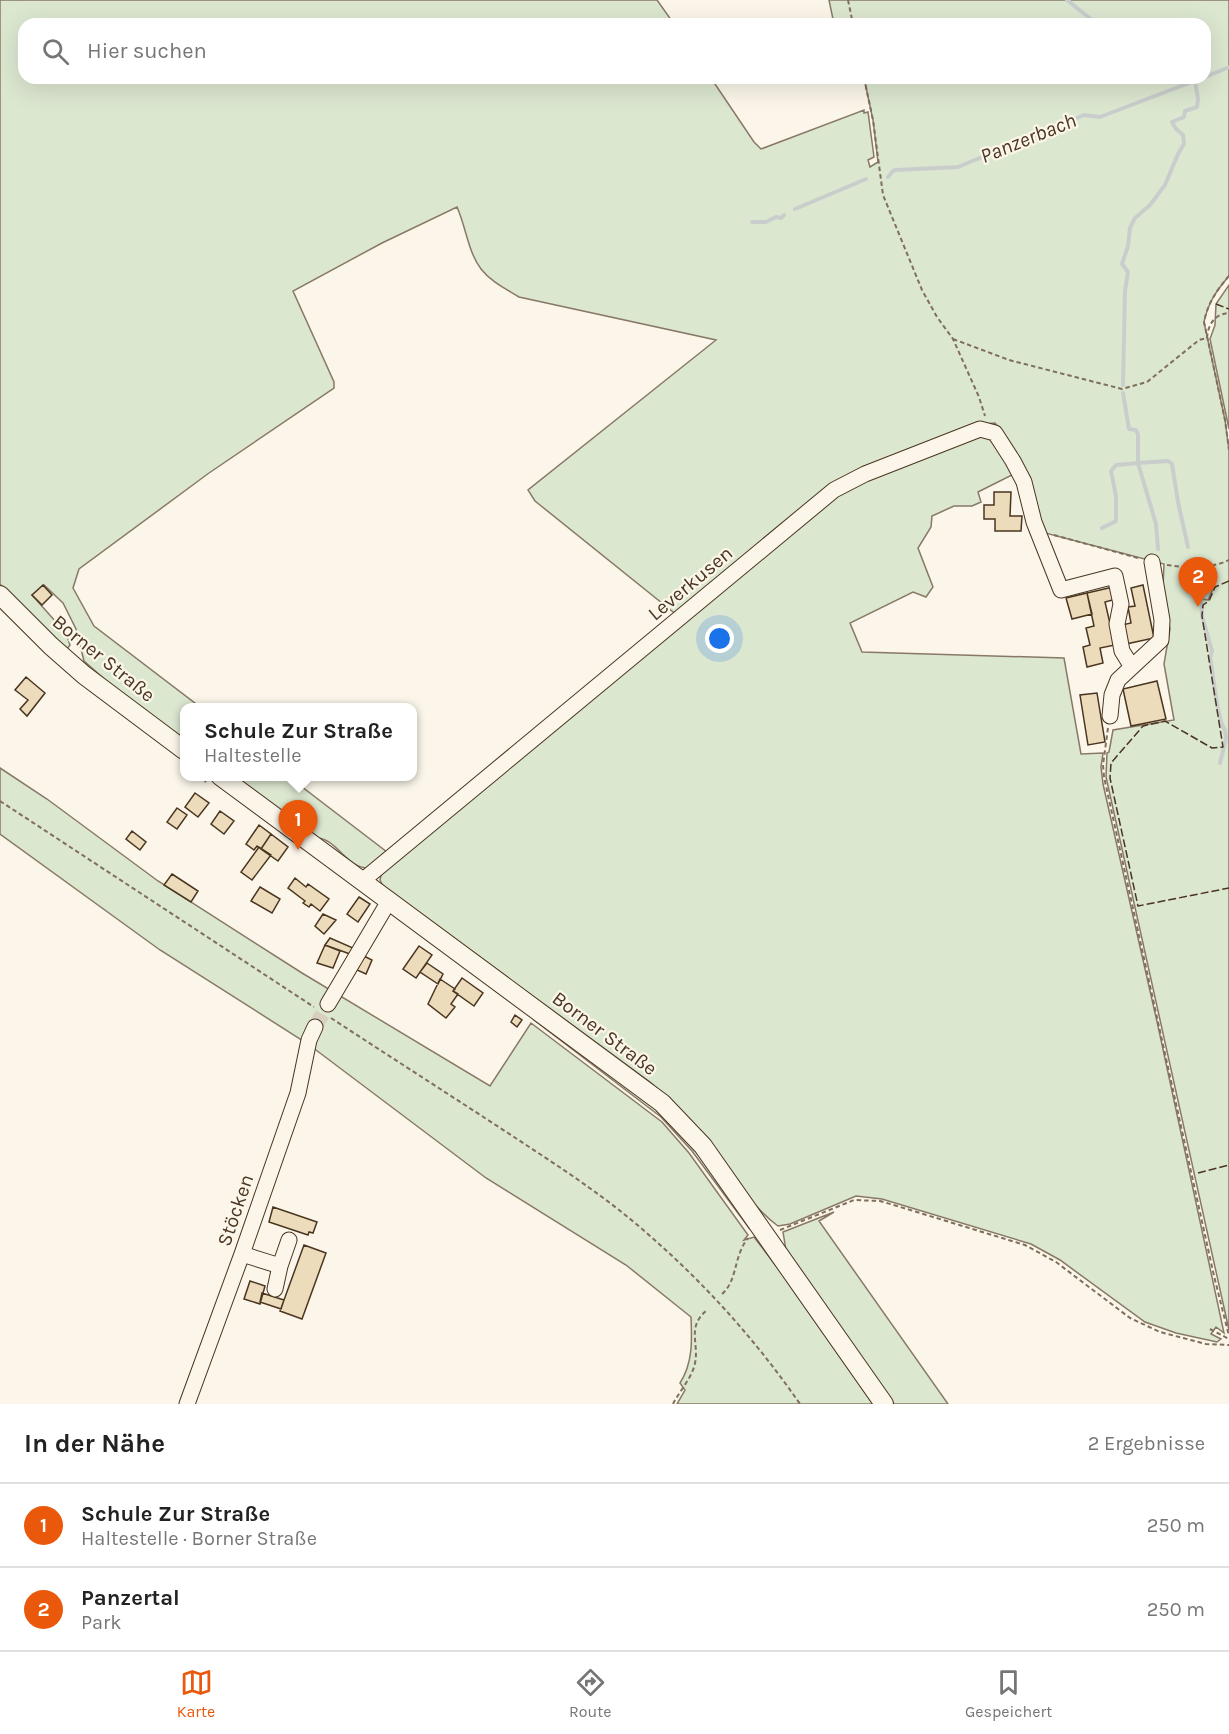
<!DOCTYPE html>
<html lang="de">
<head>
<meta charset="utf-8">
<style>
  :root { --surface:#fff; --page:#f6f6f6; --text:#222; --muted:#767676; --line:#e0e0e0; --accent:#ea580c }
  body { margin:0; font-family:Karla,sans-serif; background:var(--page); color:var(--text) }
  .you { position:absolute; left:720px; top:639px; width:21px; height:21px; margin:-15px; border:4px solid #fff; border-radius:50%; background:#1a73e8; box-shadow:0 0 0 9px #1a73e833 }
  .badge { display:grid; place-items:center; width:39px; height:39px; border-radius:50%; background:var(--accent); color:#fff; font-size:20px; font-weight:700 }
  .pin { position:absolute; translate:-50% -50px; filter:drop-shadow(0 2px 3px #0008) }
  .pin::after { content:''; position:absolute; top:32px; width:21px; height:18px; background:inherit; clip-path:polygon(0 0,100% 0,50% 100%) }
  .popup { position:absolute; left:180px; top:703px; width:237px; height:78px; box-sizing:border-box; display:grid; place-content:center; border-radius:12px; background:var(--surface); filter:drop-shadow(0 2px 4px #0005); font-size:20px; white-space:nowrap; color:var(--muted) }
  .popup b { font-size:22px; color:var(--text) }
  .popup::after { content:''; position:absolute; left:50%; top:100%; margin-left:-12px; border:12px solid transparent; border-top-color:var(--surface) }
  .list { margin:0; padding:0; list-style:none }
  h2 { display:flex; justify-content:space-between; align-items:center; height:78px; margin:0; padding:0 24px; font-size:26px }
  h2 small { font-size:20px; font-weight:400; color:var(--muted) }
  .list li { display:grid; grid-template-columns:39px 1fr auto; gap:18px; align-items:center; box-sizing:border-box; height:84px; padding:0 24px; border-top:2px solid var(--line) }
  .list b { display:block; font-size:22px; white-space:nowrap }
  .list p { margin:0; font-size:20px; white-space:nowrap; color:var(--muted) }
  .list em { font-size:20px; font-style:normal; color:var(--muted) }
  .icon { flex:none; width:33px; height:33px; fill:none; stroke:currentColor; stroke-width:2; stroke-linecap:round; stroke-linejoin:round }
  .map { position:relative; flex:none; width:1229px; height:1404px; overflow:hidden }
  .search { position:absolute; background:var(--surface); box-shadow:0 6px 24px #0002; left:18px; right:18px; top:18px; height:66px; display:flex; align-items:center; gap:15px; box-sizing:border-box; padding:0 21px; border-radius:18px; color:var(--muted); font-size:22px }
  .sheet { height:246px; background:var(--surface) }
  nav { display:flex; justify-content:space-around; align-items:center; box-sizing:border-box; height:84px; border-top:2px solid var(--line); background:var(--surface); font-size:16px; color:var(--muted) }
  nav a { display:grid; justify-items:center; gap:3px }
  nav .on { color:var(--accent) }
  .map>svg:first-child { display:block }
  .green { fill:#dce7d0; stroke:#887966; stroke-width:1.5 }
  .water { fill:#c9cecd; stroke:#887966; stroke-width:1.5 }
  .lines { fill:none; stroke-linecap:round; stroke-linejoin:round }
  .stream { stroke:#c9cecd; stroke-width:4 }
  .building { fill:#ecdcbc; stroke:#4a3520; stroke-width:1.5 }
  .minor-tunnel { stroke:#d8cfc1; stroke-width:15; stroke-dasharray:15 8; stroke-linecap:butt }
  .minor-casing { stroke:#4a3520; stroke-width:17 }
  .major-casing { stroke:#4a3520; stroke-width:20 }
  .path { stroke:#7f6f5c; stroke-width:2; stroke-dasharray:4.5 3; stroke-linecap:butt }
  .minor { stroke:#fbf6e9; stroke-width:15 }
  .major { stroke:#fbf6e9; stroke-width:18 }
  .fence { stroke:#4a3520; stroke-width:1.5; stroke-dasharray:8 3; stroke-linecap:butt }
  .labels { text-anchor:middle; stroke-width:4.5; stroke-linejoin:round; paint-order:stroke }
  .street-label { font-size:20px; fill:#4a3520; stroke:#fbf6e9 }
  .water-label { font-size:21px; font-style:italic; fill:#4a3520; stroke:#fbf6e9 }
</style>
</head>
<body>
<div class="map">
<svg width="1229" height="1404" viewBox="0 0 1229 1404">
  <rect width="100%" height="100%" fill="#fbf6e9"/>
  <!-- green -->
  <path class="green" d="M0 0H657L674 24H24V78H711L754 142 761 149 864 110V113L868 112 874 157 868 160 870 167 878 162 873 120 864 78H1205V24H834L829 0H1229V276C1216 291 1208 303 1204 322L1225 420 1229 450V1330L1106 777 1107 753 1109 752 1113 730 1174 720 1164 664 1170 629 1163 586 1164 564 1045 533C1032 495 1021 453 995 423L974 425 1005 454 1016 473 978 492 981 502 972 506H954L932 516 931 527 918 548 933 587 926 597 913 592 850 623 862 652 1064 658 1081 754 1103 753 1101 767 1103 784 1158 1026 1224 1333 1216 1327 1211 1334 1221 1339 1217 1342 1176 1333 1145 1322 1060 1260 1031 1244 882 1199 856 1196 790 1224 778 1226C749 1205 732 1172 711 1144 693 1121 672 1101 650 1082L383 886 380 880 382 871 678 616 535 501 528 490 716 340 519 297C506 289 491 282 481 269 468 252 466 227 457 207L382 243 293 291 334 382V388L209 473 79 569 73 588 94 626 200 707 184 708V740L117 690 84 661 76 629 63 603 44 585 32 595 56 622 64 627 70 645 67 649 38 624 0 584Z
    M1229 285V429L1210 339 1215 325 1216 304Z
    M0 768 47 799 158 881 302 973 490 1086 531 1023 662 1122 689 1153 748 1235 744 1240 754 1237 780 1271 873 1404H677L685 1390 680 1383C693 1363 692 1340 691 1317L626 1265 486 1178 308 1044 160 950 0 834Z
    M234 777H289L387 852 369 868C347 869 336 838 317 838Z
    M536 1018 647 1100 695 1149 749 1224V1228L692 1151 661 1117 534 1020Z
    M834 1212 819 1221 948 1404H894L786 1250 783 1232Z"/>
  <!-- water -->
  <path class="water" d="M1210 571 1212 591 1208 600C1191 599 1186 590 1188 574Z"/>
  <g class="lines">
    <!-- stream -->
    <path class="stream" d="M1067 0 1097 24
      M1205 77 1229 67
      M888 177 893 171 896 170 958 167 1084 115 1100 117 1202 78
      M795 209 866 179
      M752 222H766L776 217 781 218 784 215
      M1123 385 1125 291 1128 272 1122 264 1128 246 1130 228 1135 218 1150 205 1165 185 1178 154 1184 144 1183 135 1176 129 1172 122 1184 117 1185 111 1197 107 1198 99 1195 81
      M1123 393 1129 429 1136 430 1138 435V463L1168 461 1172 464 1178 502 1188 547
      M1102 528 1116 521V496L1111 471 1116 465 1138 463 1156 524 1158 549
      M1201 595 1202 616 1212 651 1210 657C1213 671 1217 722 1225 730L1226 738 1220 763"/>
  </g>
  <!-- building -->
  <path class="building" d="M994 492H1011L1010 516H1022L1021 531H995V519H984V505H994Z
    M43 585 52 595 42 605 32 595Z
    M1143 585 1154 638 1126 644 1122 625 1131 623 1128 607 1135 606 1131 588Z
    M1113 587 1116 599 1105 602 1115 645 1100 648 1103 663 1087 667 1083 647 1090 645 1086 628 1094 626 1087 593Z
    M1087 593 1092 614 1072 619 1066 598Z
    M26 677 45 693 27 716 20 709 28 700 15 690Z
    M1157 681 1166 719 1131 726 1123 689Z
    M1097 693 1105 742 1088 745 1080 695Z
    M195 793 209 803 198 817 185 807Z
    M177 808 187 815 177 829 167 822Z
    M220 811 234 821 224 834 211 824Z
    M259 825 271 834 261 849 257 846 254 850 246 844Z
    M132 831 146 842 140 850 126 839Z
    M271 834 288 847 278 861 261 849Z
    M259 847 271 855 252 880 241 872Z
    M172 874 198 891 191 902 164 885Z
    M295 878 306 887 308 884 329 899 320 911 311 904 309 907 303 903 305 901 288 888Z
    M260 887 280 899 272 913 251 901Z
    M359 897 370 904 358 922 347 914Z
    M323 914 336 920 324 934 315 926Z
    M330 938 353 948 350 954 325 945Z
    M325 945 340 951 333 968 317 963Z
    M419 946 432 955 416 978 403 969Z
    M364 956 372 960 366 974 357 970Z
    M427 963 443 974 438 984 420 972Z
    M462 978 483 993 474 1006 453 991Z
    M440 979 455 989 453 991 458 994 451 1004 455 1007 446 1018 428 1004Z
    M515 1015 522 1020 517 1027 511 1022Z
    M273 1207 317 1222 313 1233 309 1232 308 1235 269 1222Z
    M304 1245 326 1253 302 1319 280 1311Z
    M250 1281 265 1286 260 1304 244 1299Z
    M262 1293 284 1300 281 1309 260 1302Z"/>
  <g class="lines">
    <!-- minor-tunnel -->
    <path class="minor-tunnel" d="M315 1027 328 1004"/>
    <defs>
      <path id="minor" d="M1110 716 1112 695 1118 680 1161 640 1162 620 1152 562
        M362 881 834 490 865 474 980 429 995 433 1013 461 1024 482 1034 522 1061 590 1115 576 1121 604 1117 624 1122 651 1132 667
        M328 1004 389 901
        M242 1254 280 1266 289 1240
        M275 1289 280 1266
        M187 1404 242 1254 298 1093 309 1040 315 1027"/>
      <path id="major" d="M0 595 51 646 84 675 184 750
        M220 776 662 1103 703 1146 884 1404"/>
    </defs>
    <!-- minor casing -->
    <use href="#minor" class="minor-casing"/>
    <!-- major casing -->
    <use href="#major" class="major-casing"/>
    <!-- path -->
    <path class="path" d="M848 0 853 24
      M864 78 873 120 883 195 922 290 937 317 953 339 979 397 985 416
      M1229 276C1216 291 1208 303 1204 322L1225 420 1229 450
      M953 339 1009 360 1122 389 1147 382 1199 340 1207 338C1208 325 1214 314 1229 313
      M1054 535 1138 558
      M1167 565C1188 568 1210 569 1229 560
      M1108 728 1103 765 1104 777 1214 1276 1229 1336
      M199 776 206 782
      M0 801 314 1007
      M331 1018C392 1058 453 1097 514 1137 555 1164 597 1191 635 1223 698 1276 753 1336 800 1404
      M780 1230 854 1200 880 1201 897 1206 1025 1245 1056 1262 1130 1318 1160 1332 1206 1344 1229 1345
      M722 1294C738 1280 733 1257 748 1238
      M1210 1329 1229 1339
      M673 1404C679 1392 690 1380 694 1367 701 1345 685 1328 707 1310"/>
    <!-- minor -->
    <use href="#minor" class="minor"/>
    <!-- major -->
    <use href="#major" class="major"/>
    <!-- fence -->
    <path class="fence" d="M1216 304 1229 309
      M1229 581 1215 587 1209 601 1203 605 1202 616 1223 747 1212 748 1165 721 1143 726 1111 763 1110 778 1138 906 1229 888
      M1198 1173 1229 1165"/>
  </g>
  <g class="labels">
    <!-- street labels -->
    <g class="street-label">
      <text transform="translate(690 583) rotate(-40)" y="7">Leverkusen</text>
      <text transform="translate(104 658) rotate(39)" y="7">Borner Straße</text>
      <text transform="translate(605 1033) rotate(37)" y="7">Borner Straße</text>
      <text transform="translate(235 1210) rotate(-71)" y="7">Stöcken</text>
    </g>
    <!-- water labels -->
    <g class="water-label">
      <text transform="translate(1028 138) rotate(-22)" y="7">Panzerbach</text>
    </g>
  </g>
</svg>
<div class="you"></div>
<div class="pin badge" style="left:298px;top:850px">1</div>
<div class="popup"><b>Schule Zur Straße</b>Haltestelle</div>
<div class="pin badge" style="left:1198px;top:607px">2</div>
<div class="search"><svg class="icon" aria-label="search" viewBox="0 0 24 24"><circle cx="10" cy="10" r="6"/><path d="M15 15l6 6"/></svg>Hier suchen</div>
</div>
<section class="sheet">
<h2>In der Nähe<small>2 Ergebnisse</small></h2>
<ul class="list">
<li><span class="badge">1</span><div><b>Schule Zur Straße</b><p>Haltestelle · Borner Straße</p></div><em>250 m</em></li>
<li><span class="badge">2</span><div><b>Panzertal</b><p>Park</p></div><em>250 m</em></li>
</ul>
</section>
<nav>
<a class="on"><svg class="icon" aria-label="map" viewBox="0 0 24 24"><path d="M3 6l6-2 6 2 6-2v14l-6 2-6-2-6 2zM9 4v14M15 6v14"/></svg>Karte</a>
<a><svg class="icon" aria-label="directions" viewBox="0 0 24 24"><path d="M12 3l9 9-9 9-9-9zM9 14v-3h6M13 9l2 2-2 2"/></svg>Route</a>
<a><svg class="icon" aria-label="saved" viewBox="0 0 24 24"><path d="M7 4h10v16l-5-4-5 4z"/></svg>Gespeichert</a>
</nav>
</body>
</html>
